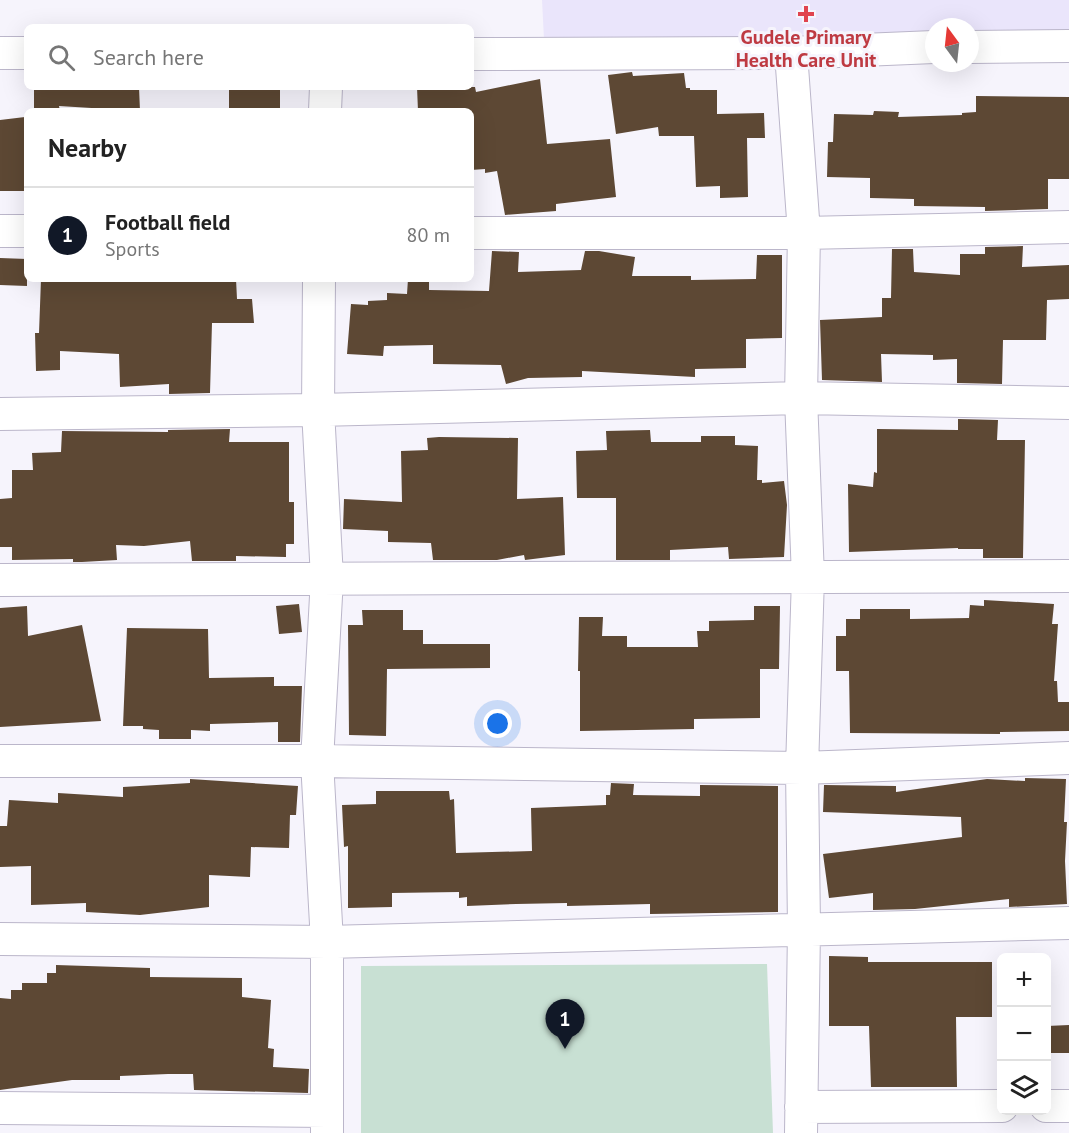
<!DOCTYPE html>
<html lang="en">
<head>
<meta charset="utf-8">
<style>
  :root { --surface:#fff; --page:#f6f6f6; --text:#222; --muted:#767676; --line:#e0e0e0; --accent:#111827 }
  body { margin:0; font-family:"PT Sans",sans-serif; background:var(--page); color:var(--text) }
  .controls { position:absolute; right:18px; bottom:18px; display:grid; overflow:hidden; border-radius:9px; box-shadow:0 6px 24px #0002 }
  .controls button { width:54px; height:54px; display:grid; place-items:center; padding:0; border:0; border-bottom:2px solid var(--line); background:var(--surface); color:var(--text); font:30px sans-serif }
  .compass { position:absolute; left:925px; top:18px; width:54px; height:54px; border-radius:50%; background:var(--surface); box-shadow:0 6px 24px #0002; rotate:345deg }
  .you { position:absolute; left:498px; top:724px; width:21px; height:21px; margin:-15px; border:4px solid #fff; border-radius:50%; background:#1a73e8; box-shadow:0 0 0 9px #1a73e833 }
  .badge { display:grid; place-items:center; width:39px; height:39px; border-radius:50%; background:var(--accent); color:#fff; font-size:20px; font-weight:700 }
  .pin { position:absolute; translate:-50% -50px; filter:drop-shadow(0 2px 3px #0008) }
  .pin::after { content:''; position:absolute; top:32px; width:21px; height:18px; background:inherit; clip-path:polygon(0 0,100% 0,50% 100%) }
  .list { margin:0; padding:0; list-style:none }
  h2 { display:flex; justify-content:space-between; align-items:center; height:78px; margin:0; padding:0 24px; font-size:26px }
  h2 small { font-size:20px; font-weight:400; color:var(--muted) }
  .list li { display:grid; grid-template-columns:39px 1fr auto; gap:18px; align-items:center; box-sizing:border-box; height:96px; padding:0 24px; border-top:2px solid var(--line) }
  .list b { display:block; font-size:22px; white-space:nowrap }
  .list p { margin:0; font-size:20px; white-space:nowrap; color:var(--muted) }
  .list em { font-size:20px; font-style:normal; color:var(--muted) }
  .icon { flex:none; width:33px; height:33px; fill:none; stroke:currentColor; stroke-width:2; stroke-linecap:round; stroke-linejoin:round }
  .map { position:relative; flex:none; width:1069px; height:1133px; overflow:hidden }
  .search { position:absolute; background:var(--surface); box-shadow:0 6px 24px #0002; left:24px; top:24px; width:450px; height:66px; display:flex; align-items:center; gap:15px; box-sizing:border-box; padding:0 21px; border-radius:9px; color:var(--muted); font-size:22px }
  .panel { position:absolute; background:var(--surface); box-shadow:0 6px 24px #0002; left:24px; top:108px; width:450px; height:174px; border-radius:9px }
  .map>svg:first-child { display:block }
  .built { fill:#eae5fb }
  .green { fill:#c8e0d3 }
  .building { fill:#5d4834 }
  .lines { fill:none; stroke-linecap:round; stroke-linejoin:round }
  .minor-casing { stroke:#bbb6ca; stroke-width:34 }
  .minor { stroke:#fff; stroke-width:32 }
  .health-dot { fill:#e0444e; stroke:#f6f4fc; stroke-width:2 }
  .labels { text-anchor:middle; stroke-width:6; stroke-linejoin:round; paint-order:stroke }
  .health-label { font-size:20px; font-weight:bold; fill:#be3a42; stroke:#f6f4fc }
</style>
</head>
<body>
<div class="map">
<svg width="1069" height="1133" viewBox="0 0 1069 1133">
  <rect width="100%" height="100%" fill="#f6f4fc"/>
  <!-- built -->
  <path class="built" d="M542 0H1069V36H970V27H934V37L544 39Z"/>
  <!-- green -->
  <path class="green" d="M767 964 773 1133H361V966Z"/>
  <!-- building -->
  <path class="building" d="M632 72 633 76 684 73 686 88H690V90H717V114L764 113 765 138H747L748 197 720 198V186L696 187 694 136H659L658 127 616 134 608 75Z
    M540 79 547 144 610 139 616 197 556 204V211L505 215 497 171 485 173V169L471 170V111H418L417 87H475L476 92Z
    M34 87H139L140 111 59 106 60 111H34Z
    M229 87H280V111H229Z
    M976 96 1069 97V179H1048V209L985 211V207L914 206V199L870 198V178L827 177 828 142H833L834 114 873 115 874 111 899 112 898 117 962 115V113L976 112Z
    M25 117V191H0V120Z
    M1023 246 1022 267 1069 265V299L1047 300 1046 340H1003L1002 384 957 383V359L933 360V355L881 354 882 382 822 380 820 320 882 317V298H891L892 249H913L914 272 960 275V254H985V247Z
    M492 251 519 252 518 272 581 270 585 251H599L635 257 632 276H691V280L756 279 757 255H782V338L746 339V368L695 369V377L582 371V377L528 378 506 384 501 365 433 364V345L384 346 383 356 347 354 351 304 368 305V301L387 300V293L407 294 408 279H429V290L489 291Z
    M0 258 27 259V286L0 285Z
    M41 279H236L237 299H252L254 323H212L210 393 169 394V384L120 387 119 354 60 351V370L36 371 35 333H39Z
    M958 419 998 420 997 440H1025L1023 558H983V549H958V548L849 552 848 484 873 487 874 472 877 473V429L958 430Z
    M230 429 229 442H289V502H294V544H286V557L236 556V561H192L190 541 144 546 116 545 117 560 82 562H73V559L12 560V547H0V499L12 498V470H33L32 453 61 452 62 431 168 432V430Z
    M650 430 651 442H701V436H735V445L758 446 757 480H762V483L784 481 787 505 784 557 729 559 728 547 670 550V560H616V498H577L576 451 607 450 606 431Z
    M439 437 518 438 517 499 563 497 565 555 525 560 524 555 497 560H433L431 543 388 542V531L343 529 344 499 402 502 401 451 428 450 427 438Z
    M984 600 1054 604 1052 624H1058L1054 681H1057L1058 702H1069V731L1000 732V734L850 733 849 671H836V636H846V619H860V609H910V619L969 618 970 605 984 606Z
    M299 604 302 632 279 634 276 606Z
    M27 606 28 636 82 625 101 721 0 727V608Z
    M754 606H780L779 669H760V718L694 719V729L580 731V671H578L579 617H603L602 636H627V647H698L697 631H709V621L754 620Z
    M362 610H403V630H423V644H490V668L387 669 386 736 349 735 348 625H363Z
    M127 628 208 629 209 678 274 677V686H302L300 742H278V722L210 724V731L191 730V739H159V730L143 729V726H123Z
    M1025 778 1066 779 1064 822H1067L1065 861 1067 904 1009 907V899L915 909 873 910V893L829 898 823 854 962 837 961 817 823 812 824 785 896 786V792L987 779 1025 781Z
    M190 779 298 786 296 815H290L289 848 251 847 250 877 209 875V907L140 915 86 912V903L31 905V866L0 867V826H7L9 800 58 803V793L123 797V787L190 783Z
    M611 783 634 784 633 795 700 796V785L778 786V912L650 914V904L567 906V903L516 904 467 906V897L459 898V892L392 893V907L348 908V846L344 847 342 805 376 804V791H449L450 800 454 799 456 853 532 851 531 808 606 805V795H610Z
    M829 956 868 957V962H992V1017H956L957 1087H871L869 1026H829Z
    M56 965 150 968V977L242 978V997L271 1000 268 1048 274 1049 273 1067 309 1069 308 1093 194 1090 193 1074H168L120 1076V1080H72L0 1090V998L11 999V990H22V983H47V973H56Z
    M1069 1025V1053H1047V1026Z"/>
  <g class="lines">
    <defs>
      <path id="minor" d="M970 47 1069 46
        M0 53H27
        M791 53 804 233 801 398 808 577 802 768 804 929 801 1133
        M471 54 791 53 934 47
        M325 111 326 87
        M0 231H27
        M471 233H804L1069 227
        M319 279 318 410 327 578 317 761 327 942V1133
        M0 414 318 410 801 398 1069 403
        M0 580 1069 576
        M0 761H317L802 768 1069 758
        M0 939 327 942 1069 923
        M1046 1106H1069
        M801 1107 1002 1106
        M0 1108 327 1111"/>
    </defs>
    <!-- minor casing -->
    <use href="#minor" class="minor-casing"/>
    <!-- minor -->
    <use href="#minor" class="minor"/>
  </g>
  <!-- markers -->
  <path class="health-dot" d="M803 5h6v6h6v6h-6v6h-6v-6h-6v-6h6z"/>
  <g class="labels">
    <!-- health labels -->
    <g class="health-label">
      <text x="806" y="44">Gudele Primary<tspan x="806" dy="23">Health Care Unit</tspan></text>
    </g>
  </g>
</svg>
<div class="controls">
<button>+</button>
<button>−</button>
<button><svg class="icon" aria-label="layers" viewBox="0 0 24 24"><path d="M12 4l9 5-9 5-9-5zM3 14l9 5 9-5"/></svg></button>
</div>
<svg class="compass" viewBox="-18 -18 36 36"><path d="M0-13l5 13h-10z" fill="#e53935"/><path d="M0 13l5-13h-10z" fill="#767676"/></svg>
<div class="you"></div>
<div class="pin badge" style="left:565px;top:1049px">1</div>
<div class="search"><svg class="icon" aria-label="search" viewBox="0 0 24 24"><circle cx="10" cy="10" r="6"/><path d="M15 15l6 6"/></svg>Search here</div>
<section class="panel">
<h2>Nearby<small></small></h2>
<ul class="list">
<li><span class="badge">1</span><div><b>Football field</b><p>Sports</p></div><em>80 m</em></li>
</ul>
</section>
</div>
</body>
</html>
